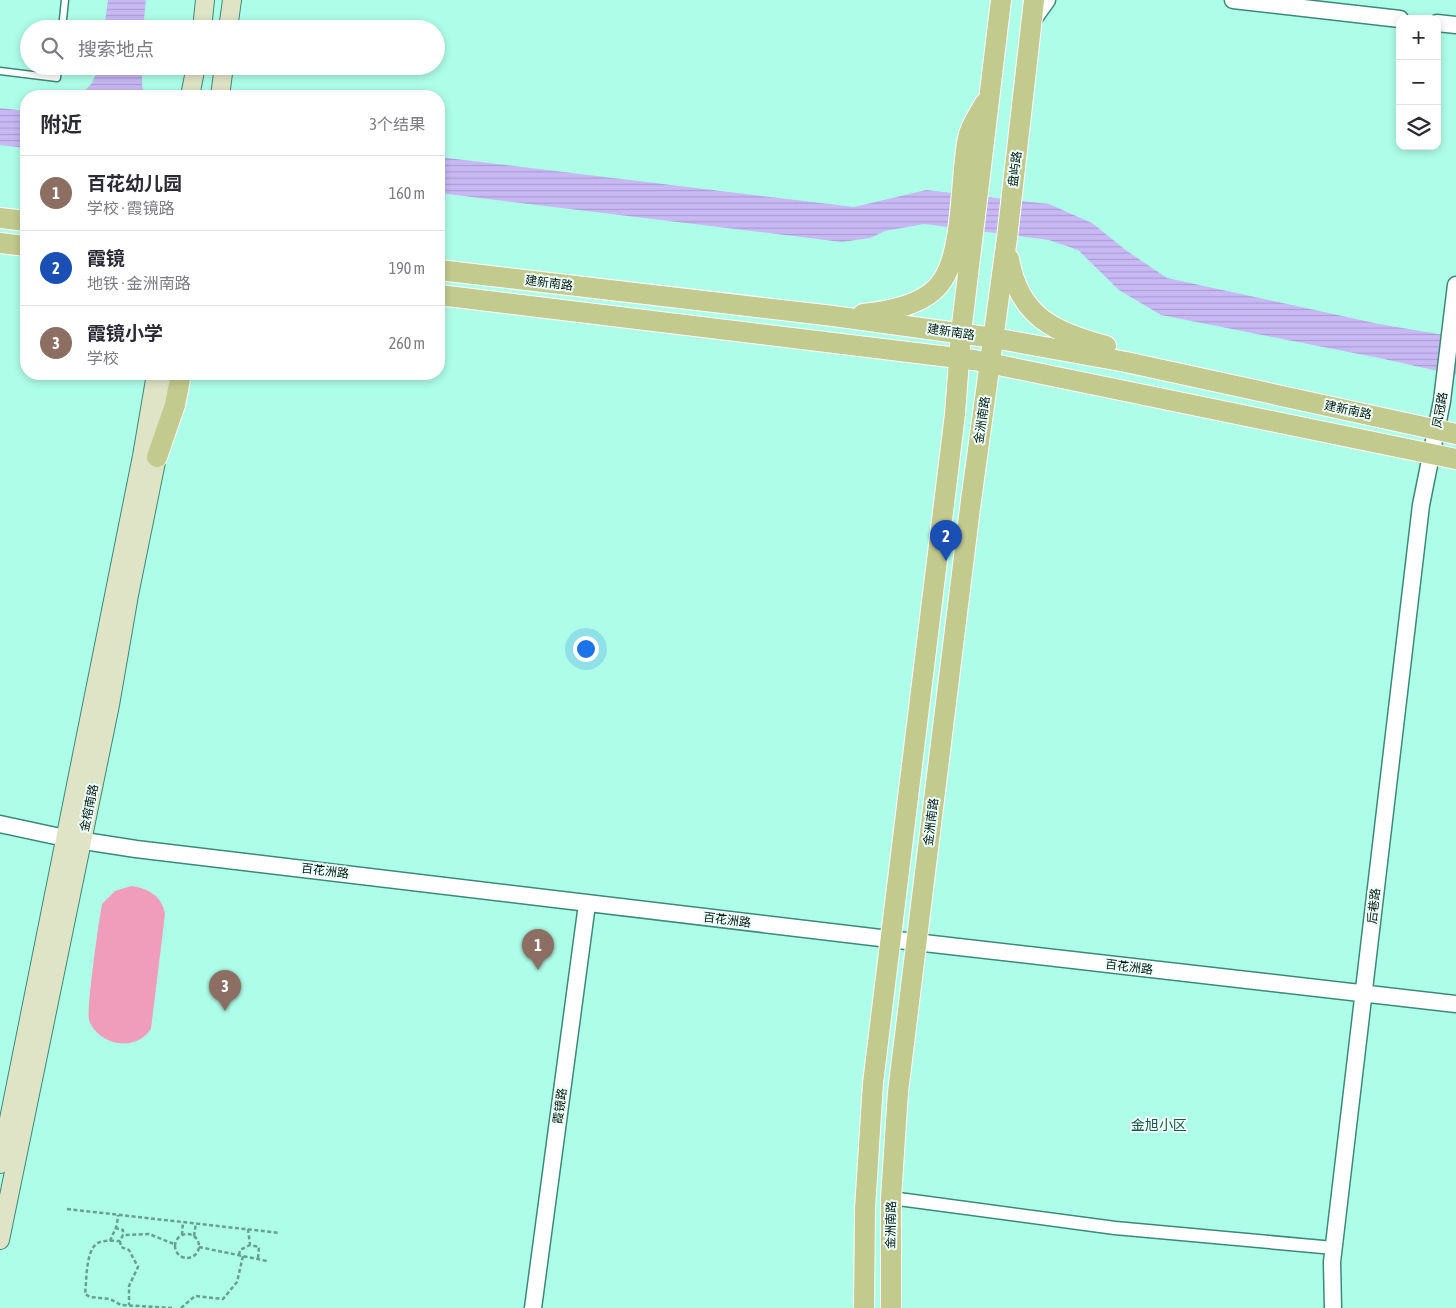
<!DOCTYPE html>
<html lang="zh">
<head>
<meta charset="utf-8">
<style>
  :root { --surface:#fff; --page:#f2f2f3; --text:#2b2b33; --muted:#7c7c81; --line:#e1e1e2; --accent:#1a73e8 }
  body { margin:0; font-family:"Asap Condensed","Noto Sans SC",sans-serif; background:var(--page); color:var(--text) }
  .controls { position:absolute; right:15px; top:15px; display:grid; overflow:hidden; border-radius:10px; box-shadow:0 2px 8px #0003 }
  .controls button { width:45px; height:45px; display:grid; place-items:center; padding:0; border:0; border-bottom:1px solid var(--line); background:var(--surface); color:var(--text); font:25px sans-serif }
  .you { position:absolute; left:585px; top:648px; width:18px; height:18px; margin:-12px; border:4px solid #fff; border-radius:50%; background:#1a73e8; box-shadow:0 0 0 8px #1a73e833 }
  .badge { display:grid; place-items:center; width:32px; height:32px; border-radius:50%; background:var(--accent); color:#fff; font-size:16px; font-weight:700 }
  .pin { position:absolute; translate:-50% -41px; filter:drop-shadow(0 1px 2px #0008) }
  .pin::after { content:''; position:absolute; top:26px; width:18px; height:15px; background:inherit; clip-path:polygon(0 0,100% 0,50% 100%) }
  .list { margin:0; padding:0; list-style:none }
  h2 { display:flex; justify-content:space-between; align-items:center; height:65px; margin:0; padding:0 20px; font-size:21px }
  h2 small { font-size:16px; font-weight:400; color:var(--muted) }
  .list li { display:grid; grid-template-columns:32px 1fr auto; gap:15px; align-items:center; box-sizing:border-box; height:75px; padding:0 20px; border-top:1px solid var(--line) }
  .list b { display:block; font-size:19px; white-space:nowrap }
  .list p { margin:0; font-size:16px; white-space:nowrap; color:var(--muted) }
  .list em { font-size:16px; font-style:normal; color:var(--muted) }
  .icon { flex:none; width:28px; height:28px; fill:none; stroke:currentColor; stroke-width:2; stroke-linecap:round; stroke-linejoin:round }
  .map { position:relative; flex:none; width:1456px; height:1308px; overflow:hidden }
  .search { position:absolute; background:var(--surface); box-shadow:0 2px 8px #0003; left:20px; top:20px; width:425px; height:55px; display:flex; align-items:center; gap:12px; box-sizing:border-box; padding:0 18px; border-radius:28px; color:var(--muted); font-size:19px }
  .panel { position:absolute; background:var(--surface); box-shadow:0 2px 8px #0003; left:20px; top:90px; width:425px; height:290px; border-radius:20px }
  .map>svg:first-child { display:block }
  .green { fill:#f09dbc }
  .water { fill:url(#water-rules) }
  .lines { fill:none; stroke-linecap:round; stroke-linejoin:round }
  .service-casing { stroke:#3a8a78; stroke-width:9 }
  .minor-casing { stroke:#3a8a78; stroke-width:15 }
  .tertiary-casing { stroke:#3a8a78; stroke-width:19 }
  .secondary-casing { stroke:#3a8a78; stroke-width:20 }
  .primary-casing { stroke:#fff; stroke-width:22 }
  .path { stroke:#679f90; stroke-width:2.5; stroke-dasharray:4 2.5; stroke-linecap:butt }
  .service { stroke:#fff; stroke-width:6 }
  .minor { stroke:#fff; stroke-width:12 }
  .tertiary { stroke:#fff; stroke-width:16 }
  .secondary { stroke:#e0e4c6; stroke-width:18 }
  .primary { stroke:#c2ca8d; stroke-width:20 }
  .labels { text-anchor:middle; stroke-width:4; stroke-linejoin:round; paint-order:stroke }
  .street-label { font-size:12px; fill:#011812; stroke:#edfcf7 }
  .neighbourhood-label { font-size:14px; fill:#18574a; stroke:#edfcf7 }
</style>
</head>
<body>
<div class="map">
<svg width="1456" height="1308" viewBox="0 0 1456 1308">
  <defs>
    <pattern id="water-rules" width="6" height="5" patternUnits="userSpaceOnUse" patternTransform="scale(1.25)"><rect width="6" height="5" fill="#c8b9f5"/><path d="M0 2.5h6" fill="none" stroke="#aa9ed1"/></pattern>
  </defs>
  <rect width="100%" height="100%" fill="#aefde8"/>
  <!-- green -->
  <path class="green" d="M131 886C148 888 162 896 165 914L151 1029C143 1040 132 1045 118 1043 105 1041 93 1032 89 1020 86 1009 99 920 102 904L115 891Z"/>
  <!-- water -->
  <path class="water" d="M108 0H146L143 29H104Z
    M99 66H142V86L146 96H80L92 83Z
    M0 108 26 111V148L0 145Z
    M439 157 854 207 926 190 1049 204 1092 223 1127 251 1167 278 1379 324 1456 337V375L1384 359 1161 315 1119 290 1078 250 1049 240 924 224 885 231 870 238 842 242 439 193Z"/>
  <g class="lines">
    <defs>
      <path id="service" d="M62 29 65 0
        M0 71 57 78 58 66"/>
      <path id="minor" d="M891 1198 1115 1228 1334 1248"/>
      <path id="tertiary" d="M1233 0 1400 19
        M1032 21 1047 0
        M1437 23 1456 25
        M0 824 65 838 136 849 889 939 1456 1004
        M533 1308 587 904
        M1333 1308 1332 1262 1421 505 1442 401 1456 285"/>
      <path id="secondary" d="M202 29 205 0
        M228 29 232 0
        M190 96 196 66
        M220 96 224 66
        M0 1164 142 456 156 374
        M0 1240 110 705 129 595 157 457 170 374"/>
      <path id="primary" d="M0 218 26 221
        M0 243 26 246
        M1009 259C1019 316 1053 332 1106 346
        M439 270 833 316 994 338 1126 362 1456 434
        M439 295 974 360 1456 459
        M863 314C889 311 926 305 942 281 964 250 960 176 968 138 970 126 979 114 985 103
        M157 457 175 405 181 374
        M864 1308 865 1209 873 1083 955 414 961 333 1001 0
        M891 1308V1198L898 1092 970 508 1007 238 1034 0"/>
    </defs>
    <!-- service casing -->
    <use href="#service" class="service-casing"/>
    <!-- minor casing -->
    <use href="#minor" class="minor-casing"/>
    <!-- tertiary casing -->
    <use href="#tertiary" class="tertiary-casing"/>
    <!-- secondary casing -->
    <use href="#secondary" class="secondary-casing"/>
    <!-- primary casing -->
    <use href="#primary" class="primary-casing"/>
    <!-- path -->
    <path class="path" d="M67 1209 280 1233
      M115 1228 123 1230V1235
      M248 1229 250 1245 259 1247 258 1259
      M175 1246a12 12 0 1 1 24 0a12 12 0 1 1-24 0Z
      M182 1235 183 1222
      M194 1236 196 1223
      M110 1241 117 1225 118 1215
      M120 1241 121 1247 129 1250 138 1267 129 1286V1305
      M199 1247 267 1261
      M239 1255 240 1250 250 1245
      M172 1308 121 1305 110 1299 90 1297 85 1294C87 1280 85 1247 100 1242 106 1240 114 1241 120 1241L123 1235 149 1234 174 1244
      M181 1308 195 1296 223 1299 237 1282 243 1256"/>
    <!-- service -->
    <use href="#service" class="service"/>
    <!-- minor -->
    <use href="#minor" class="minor"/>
    <!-- tertiary -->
    <use href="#tertiary" class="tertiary"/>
    <!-- secondary -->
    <use href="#secondary" class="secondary"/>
    <!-- primary -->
    <use href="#primary" class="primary"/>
  </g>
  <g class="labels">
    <!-- street labels -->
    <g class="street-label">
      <text transform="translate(1015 169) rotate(-83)" y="4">盘屿路</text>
      <text transform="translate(549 283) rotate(7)" y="4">建新南路</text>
      <text transform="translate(951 332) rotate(8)" y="4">建新南路</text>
      <text transform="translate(1348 410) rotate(12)" y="4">建新南路</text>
      <text transform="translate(1440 410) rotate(-80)" y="4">凤冠路</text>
      <text transform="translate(982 420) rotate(-82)" y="4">金洲南路</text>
      <text transform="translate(89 808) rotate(-78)" y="4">金榕南路</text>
      <text transform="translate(931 822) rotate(-83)" y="4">金洲南路</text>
      <text transform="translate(325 871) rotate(7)" y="4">百花洲路</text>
      <text transform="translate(1374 906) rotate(-84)" y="4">后巷路</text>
      <text transform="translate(727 920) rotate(7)" y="4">百花洲路</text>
      <text transform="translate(1129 967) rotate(7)" y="4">百花洲路</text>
      <text transform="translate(560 1106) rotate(-82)" y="4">霞镜路</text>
      <text transform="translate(891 1225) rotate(-89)" y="4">金洲南路</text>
    </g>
    <!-- neighbourhood labels -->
    <g class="neighbourhood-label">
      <text x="1159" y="1130">金旭小区</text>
    </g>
  </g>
</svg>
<div class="controls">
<button>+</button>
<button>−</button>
<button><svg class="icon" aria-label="layers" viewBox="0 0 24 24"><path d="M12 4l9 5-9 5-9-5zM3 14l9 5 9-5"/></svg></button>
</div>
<div class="you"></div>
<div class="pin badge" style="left:538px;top:970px;background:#8d6e63">1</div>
<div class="pin badge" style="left:946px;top:561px;background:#1a4fb4">2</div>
<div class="pin badge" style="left:225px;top:1011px;background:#8d6e63">3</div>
<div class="search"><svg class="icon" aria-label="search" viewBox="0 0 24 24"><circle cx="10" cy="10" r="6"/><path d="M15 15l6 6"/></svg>搜索地点</div>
<section class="panel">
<h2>附近<small>3个结果</small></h2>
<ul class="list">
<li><span class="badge" style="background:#8d6e63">1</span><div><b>百花幼儿园</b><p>学校 · 霞镜路</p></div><em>160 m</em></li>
<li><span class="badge" style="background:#1a4fb4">2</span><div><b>霞镜</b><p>地铁 · 金洲南路</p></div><em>190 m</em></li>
<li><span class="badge" style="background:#8d6e63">3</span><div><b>霞镜小学</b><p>学校</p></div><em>260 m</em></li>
</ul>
</section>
</div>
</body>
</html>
